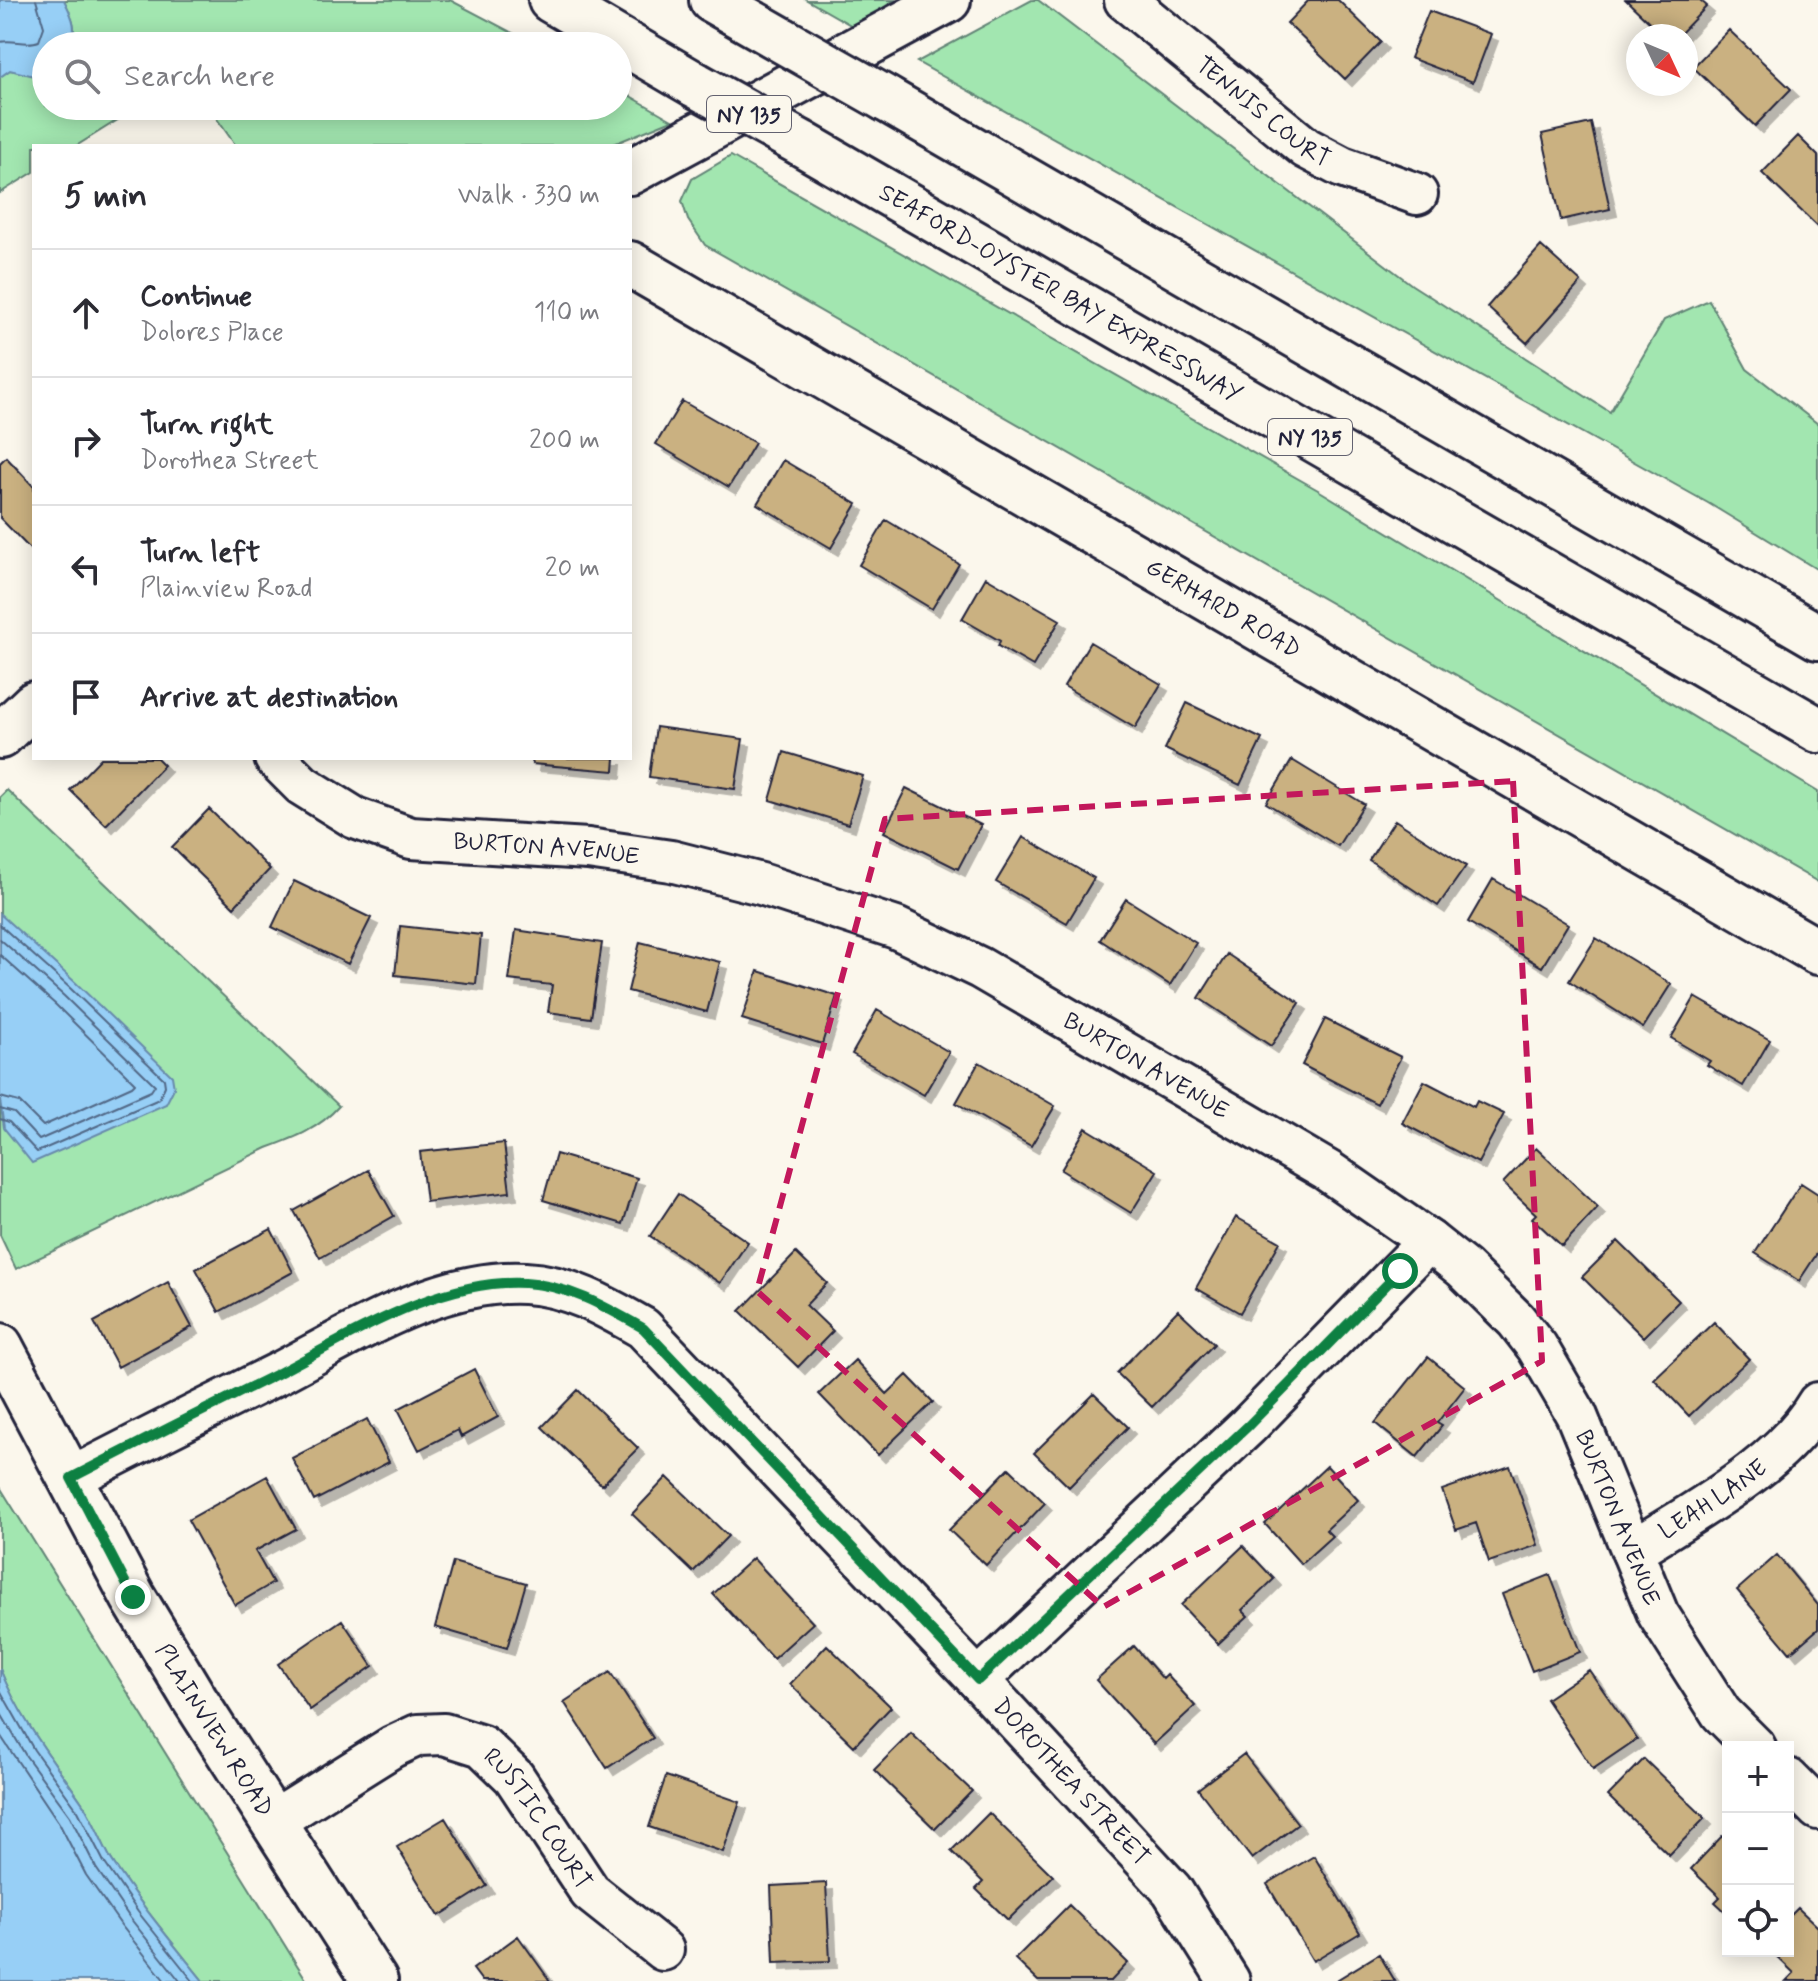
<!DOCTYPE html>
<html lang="en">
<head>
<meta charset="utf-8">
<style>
  :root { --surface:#fff; --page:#f2f2f3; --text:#2b2b33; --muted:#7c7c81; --line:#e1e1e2 }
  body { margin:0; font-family:Mynerve,sans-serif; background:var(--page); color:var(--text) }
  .controls { position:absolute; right:24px; bottom:24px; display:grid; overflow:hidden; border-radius:0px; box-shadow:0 4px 20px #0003 }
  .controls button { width:72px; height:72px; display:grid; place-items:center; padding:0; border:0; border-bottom:2px solid var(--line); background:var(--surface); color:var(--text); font:40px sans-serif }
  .compass { position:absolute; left:1626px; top:24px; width:72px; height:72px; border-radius:50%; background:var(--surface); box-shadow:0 4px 20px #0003; rotate:134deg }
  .stop { position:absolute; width:24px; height:24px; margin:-18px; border:6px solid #0b8043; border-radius:50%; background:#fff }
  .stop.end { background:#0b8043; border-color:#fff; box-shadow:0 2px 8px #0008 }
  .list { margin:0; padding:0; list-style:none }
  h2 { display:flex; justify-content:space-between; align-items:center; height:104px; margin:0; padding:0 32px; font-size:34px }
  h2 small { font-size:26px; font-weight:400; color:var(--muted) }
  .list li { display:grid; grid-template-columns:52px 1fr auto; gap:24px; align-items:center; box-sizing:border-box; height:128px; padding:0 32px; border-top:2px solid var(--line) }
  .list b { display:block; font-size:30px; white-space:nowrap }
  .list p { margin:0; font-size:26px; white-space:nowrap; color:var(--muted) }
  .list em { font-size:26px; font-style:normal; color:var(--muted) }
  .icon { flex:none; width:44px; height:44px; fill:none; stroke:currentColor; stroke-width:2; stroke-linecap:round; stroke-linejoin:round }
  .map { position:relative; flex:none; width:1818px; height:1981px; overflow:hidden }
  .search { position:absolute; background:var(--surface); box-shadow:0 4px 20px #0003; left:32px; top:32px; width:600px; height:88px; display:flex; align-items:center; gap:20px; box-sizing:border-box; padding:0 28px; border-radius:44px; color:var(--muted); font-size:30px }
  .panel { position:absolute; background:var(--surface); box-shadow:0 4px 20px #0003; left:32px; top:144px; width:600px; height:616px; border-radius:0px }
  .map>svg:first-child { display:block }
  .green { fill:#a2e6b0; stroke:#628476; stroke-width:2 }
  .water { fill:#97cff6; stroke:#688aab; stroke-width:2 }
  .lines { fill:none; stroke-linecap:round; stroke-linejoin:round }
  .shore { stroke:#516786; stroke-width:2 }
  .building { fill:#cab181; stroke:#22223b; stroke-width:2; filter:url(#shadow) }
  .minor-casing { stroke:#22223b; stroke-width:46 }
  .tertiary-casing { stroke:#22223b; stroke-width:50 }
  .secondary-casing { stroke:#22223b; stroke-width:50 }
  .motorway-casing { stroke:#22223b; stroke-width:50 }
  .minor { stroke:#fbf7ec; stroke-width:40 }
  .tertiary { stroke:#fbf7ec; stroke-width:44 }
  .secondary { stroke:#fbf7ec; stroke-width:44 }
  .motorway { stroke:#fbf7ec; stroke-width:44 }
  .motorway-bridge-casing { stroke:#22223b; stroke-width:50; stroke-linecap:butt }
  .motorway-bridge { stroke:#fbf7ec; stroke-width:44 }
  .route { stroke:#0b8043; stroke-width:10 }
  .marked { fill:none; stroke:#c2185b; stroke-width:6; stroke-dasharray:16 10; stroke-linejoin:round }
  .labels { text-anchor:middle; stroke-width:8; stroke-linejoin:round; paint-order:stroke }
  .shield { fill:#fbf7ec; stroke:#636270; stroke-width:2 }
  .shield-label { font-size:22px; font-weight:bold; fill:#22223b }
  .street-label { font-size:24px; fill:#22223b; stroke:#fbf7ec }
</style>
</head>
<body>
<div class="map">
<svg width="1818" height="1981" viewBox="0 0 1818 1981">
  <defs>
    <filter id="shadow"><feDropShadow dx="7" dy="7" stdDeviation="0" flood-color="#0004"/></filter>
  </defs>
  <rect width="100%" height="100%" fill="#fbf7ec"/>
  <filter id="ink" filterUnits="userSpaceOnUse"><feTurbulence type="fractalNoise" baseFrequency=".0125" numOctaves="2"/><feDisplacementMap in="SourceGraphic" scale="16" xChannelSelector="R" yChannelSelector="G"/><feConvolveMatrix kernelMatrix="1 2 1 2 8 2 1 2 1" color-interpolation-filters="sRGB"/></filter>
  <g filter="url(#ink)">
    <!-- green -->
    <path class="green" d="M64 0H450L537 46H67C80 31 72 16 64 0Z
      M807 0H894L856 28Z
      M1032 0H1038L1412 285 1610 412 1664 320 1709 300 1747 369 1818 424V570L1708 503 917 62Z
      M46 68V106H140L76 146H34V172L0 193V77L10 70 38 76Z
      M618 89 672 120 609 146H236L208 106H618Z
      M731 156 1318 490 1818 792V882L705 245 688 220 682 201 692 179Z
      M7 790 339 1106C319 1129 294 1138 267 1148L16 1269 0 1235V797Z
      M0 1487 307 1981H203C171 1941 138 1902 111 1859 101 1841 94 1821 83 1804 53 1760 20 1719 0 1669Z"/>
    <!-- water -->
    <path class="water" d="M0 0H64C72 16 80 31 67 46H46V68L38 77 10 70 0 77Z
      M0 914 76 983 172 1076 174 1088 166 1104 32 1163 4 1128 0 1100Z
      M0 1669C20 1719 53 1760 83 1804 94 1821 101 1841 111 1859 138 1902 171 1941 203 1981H0Z"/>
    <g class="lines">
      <!-- shore -->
      <path class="shore" d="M0 42C14 39 27 46 39 41L44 27 36 0
        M0 925 71 989 164 1079 165 1086 159 1099 37 1152 9 1122 0 1119
        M0 939 64 996 155 1085 151 1091 39 1140 14 1113 0 1109
        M0 955 56 1005 135 1083 132 1086 43 1126 19 1102 0 1097
        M0 1690 34 1750 78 1811 104 1862 138 1912 193 1981
        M0 1712 26 1756 70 1816 96 1868 130 1918 180 1981
        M0 1735 59 1823 86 1875 121 1925 165 1981"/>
    </g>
    <!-- building -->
    <path class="building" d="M1309 0H1338L1381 42 1345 79 1287 23Z
      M1626 0H1700L1707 6 1678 36H1664Z
      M1429 11 1491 34 1473 82 1410 58Z
      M1729 30 1791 89 1755 126 1693 67Z
      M1591 123 1610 209 1561 220 1542 134Z
      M1798 136 1818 156V227L1762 173Z
      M1541 246 1581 282 1527 343 1487 307Z
      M682 401 755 443 729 487 656 444Z
      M6 457 34 487V553L0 518V463Z
      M783 460 857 504 831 548 757 504Z
      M886 520 959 564 932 609 859 565Z
      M986 577 1060 620 1033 666 998 646 1000 641 962 619Z
      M1090 642 1161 684 1135 728 1064 686Z
      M1187 703 1262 739 1240 785 1165 749Z
      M656 727 743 739 735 789 649 777Z
      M784 752 863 776 848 824 770 800Z
      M101 758H157L164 765 106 825 70 790Z
      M533 758H615L614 771 532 764Z
      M1292 760 1364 804 1338 846 1266 803Z
      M906 788 981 825 958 869 884 832Z
      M209 809 270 869 234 907 172 847Z
      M1395 820 1466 866 1438 906 1369 860Z
      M1023 837 1094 878 1067 923 996 882Z
      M1493 879 1568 924 1542 967 1468 922Z
      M294 881 371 918 348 964 272 927Z
      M1126 899 1196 943 1170 985 1100 940Z
      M400 926 481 935 476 984 395 975Z
      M516 930 602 943 591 1018 548 1012 552 985 509 980Z
      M1596 938 1671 984 1643 1028 1569 981Z
      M640 942 720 962 707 1012 628 991Z
      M1227 954 1300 1003 1271 1046 1199 998Z
      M758 971 837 996 822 1044 742 1019Z
      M1695 997 1770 1040 1743 1086 1707 1065 1710 1061 1671 1038Z
      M877 1010 949 1052 924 1095 852 1054Z
      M1325 1019 1401 1057 1377 1104 1302 1065Z
      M979 1062 1055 1106 1031 1146 956 1103Z
      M1424 1081 1474 1107 1477 1101 1504 1114 1478 1163 1402 1123Z
      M1086 1128 1157 1171 1131 1213 1061 1170Z
      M504 1143 510 1192 426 1202 420 1152Z
      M1536 1148 1598 1207 1562 1246 1532 1218 1536 1214 1503 1183Z
      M556 1154 637 1178 623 1224 543 1200Z
      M368 1170 394 1216 320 1258 294 1211Z
      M1801 1183 1818 1194V1252L1799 1281 1755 1253Z
      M678 1194 748 1242 720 1283 650 1236Z
      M1236 1217 1280 1242 1240 1313 1196 1288Z
      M271 1229 293 1272 219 1312 196 1269Z
      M1618 1241 1679 1301 1643 1337 1582 1277Z
      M796 1253 827 1283 806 1305 833 1331 798 1367 740 1311Z
      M168 1282 192 1327 118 1367 94 1322Z
      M1178 1310 1214 1344 1152 1407 1117 1373Z
      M1714 1322 1749 1359 1689 1416 1654 1379Z
      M1428 1357 1465 1387 1437 1423 1442 1426 1417 1457 1375 1423Z
      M855 1360 887 1394 907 1375 933 1402 878 1455 819 1394Z
      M474 1369 498 1417 461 1437 458 1430 419 1450 398 1409Z
      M578 1390 638 1448 602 1485 542 1427Z
      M1094 1394 1128 1427 1069 1487 1034 1453Z
      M367 1419 389 1462 314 1501 292 1458Z
      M1327 1466 1358 1500 1326 1530 1332 1536 1301 1564 1265 1524Z
      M1510 1466 1538 1545 1489 1562 1476 1523 1456 1530 1442 1490Z
      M1009 1468 1045 1503 986 1565 949 1530Z
      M267 1476 296 1529 255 1551 273 1583 235 1605 188 1520Z
      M667 1477 728 1536 693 1572 632 1514Z
      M1243 1546 1274 1579 1242 1610 1248 1616 1218 1644 1181 1605Z
      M1777 1555 1818 1605V1629L1790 1653 1737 1590Z
      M753 1558 813 1623 773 1659 713 1594Z
      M453 1562 526 1583 507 1648 435 1627Z
      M1550 1575 1580 1652 1532 1671 1502 1594Z
      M342 1620 373 1666 310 1710 278 1664Z
      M827 1645 891 1707 854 1746 790 1684Z
      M1134 1646 1163 1679 1167 1675 1195 1706 1154 1744 1096 1680Z
      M1589 1670 1637 1739 1593 1769 1546 1699Z
      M610 1672 653 1738 607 1768 564 1702Z
      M911 1733 972 1791 935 1829 874 1770Z
      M1244 1754 1298 1824 1252 1859 1198 1789Z
      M1644 1759 1705 1818 1669 1855 1608 1796Z
      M666 1776 740 1802 723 1852 649 1827Z
      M989 1813 1053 1876 1008 1920 976 1889 983 1882 951 1851Z
      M445 1818 487 1886 439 1916 397 1847Z
      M1722 1836 1728 1841V1914L1715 1902 1720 1897 1691 1869Z
      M1314 1856 1360 1933 1313 1961 1267 1884Z
      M826 1883 830 1961 774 1963 771 1886Z
      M1069 1905 1128 1963 1111 1981H1038L1015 1959Z
      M1798 1908 1818 1927V1981H1786L1794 1973 1771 1951H1788V1918Z
      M518 1936 550 1981H482L473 1969Z
      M1379 1954 1395 1981H1335Z"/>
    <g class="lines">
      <defs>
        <g id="minor">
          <path id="s1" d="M1125 0 1306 148 1342 167 1417 194"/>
          <path id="s2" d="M275 758 302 785 355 818 411 838 588 849 671 861 761 884 896 928 980 968 1328 1171 1429 1241 1463 1268 1516 1320 1537 1347 1576 1414 1658 1614 1721 1713 1755 1747"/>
          <path id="s3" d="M71 1478C139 1443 208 1408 277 1374 350 1336 439 1278 525 1283 568 1285 606 1307 643 1328L978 1680 1172 1890 1229 1981"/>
          <path id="s4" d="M1632 1551C1694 1511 1780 1467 1818 1403"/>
          <path d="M978 1680 1248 1426 1429 1241"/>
          <path d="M1788 1779 1818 1809"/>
          <path id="s5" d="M274 1821 392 1747 418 1735 444 1734 482 1746 514 1777 590 1892 663 1950"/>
        </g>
        <g id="tertiary">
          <path d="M630 172 948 0"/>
          <path id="s6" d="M630 264 1818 952"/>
          <path d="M0 736 34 704"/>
        </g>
        <g id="secondary">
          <path id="s7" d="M0 1346 133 1597 195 1700 375 1981"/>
        </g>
        <g id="motorway">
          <path d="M551 0 696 85"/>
          <path d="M712 0 782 40"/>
          <path d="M886 99 1818 637"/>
          <path id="s8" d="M801 143 1818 730"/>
        </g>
      </defs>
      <!-- minor casing -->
      <use href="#minor" class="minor-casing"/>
      <!-- tertiary casing -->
      <use href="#tertiary" class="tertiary-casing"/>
      <!-- secondary casing -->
      <use href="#secondary" class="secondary-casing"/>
      <!-- motorway casing -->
      <use href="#motorway" class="motorway-casing"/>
      <!-- minor -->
      <use href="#minor" class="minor"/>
      <!-- tertiary -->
      <use href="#tertiary" class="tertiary"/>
      <!-- secondary -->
      <use href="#secondary" class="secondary"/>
      <!-- motorway -->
      <use href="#motorway" class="motorway"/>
      <defs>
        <path id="motorway-bridge" d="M782 40 886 99
          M696 85 801 143"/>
      </defs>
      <!-- motorway-bridge casing -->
      <use href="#motorway-bridge" class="motorway-bridge-casing"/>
      <!-- motorway-bridge -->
      <use href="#motorway-bridge" class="motorway-bridge"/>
    </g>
  </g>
  <g class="lines" filter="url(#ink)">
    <!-- route -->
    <path class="route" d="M133 1597 71 1478C139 1443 208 1408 277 1374 350 1336 439 1278 525 1283 568 1285 606 1307 643 1328L978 1680 1248 1426 1400 1271"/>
  </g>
  <!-- marked area -->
  <path class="marked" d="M1513 781 1542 1361 1103 1607 757 1291 885 819Z"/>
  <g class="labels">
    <!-- shield labels -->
    <g class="shield">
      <rect x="707" y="96" width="84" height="36" rx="6"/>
      <rect x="1268" y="419" width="84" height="36" rx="6"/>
    </g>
    <g class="shield-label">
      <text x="749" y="122">NY 135</text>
      <text x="1310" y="445">NY 135</text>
    </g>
    <!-- street labels -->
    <g class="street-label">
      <text dy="8" stroke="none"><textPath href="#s1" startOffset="178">TENNIS COURT</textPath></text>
      <text dy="8" stroke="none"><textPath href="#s8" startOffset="300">SEAFORD-OYSTER BAY EXPRESSWAY</textPath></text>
      <text dy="8" stroke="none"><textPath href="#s6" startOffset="686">GERHARD ROAD</textPath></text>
      <text dy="8" stroke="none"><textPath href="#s2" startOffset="296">BURTON AVENUE</textPath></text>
      <text dy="8" stroke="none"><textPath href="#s2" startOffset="942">BURTON AVENUE</textPath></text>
      <text dy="8" stroke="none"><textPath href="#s4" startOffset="96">LEAH LANE</textPath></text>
      <text dy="8" stroke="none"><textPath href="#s2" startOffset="1616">BURTON AVENUE</textPath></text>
      <text dy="8" stroke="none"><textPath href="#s7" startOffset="440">PLAINVIEW ROAD</textPath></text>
      <text dy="8" stroke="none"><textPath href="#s3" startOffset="1250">DOROTHEA STREET</textPath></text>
      <text dy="8" stroke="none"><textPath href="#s5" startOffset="326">RUSTIC COURT</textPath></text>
    </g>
  </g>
</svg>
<div class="controls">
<button>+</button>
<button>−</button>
<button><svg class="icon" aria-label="locate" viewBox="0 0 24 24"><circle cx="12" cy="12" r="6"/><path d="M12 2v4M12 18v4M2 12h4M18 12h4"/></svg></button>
</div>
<svg class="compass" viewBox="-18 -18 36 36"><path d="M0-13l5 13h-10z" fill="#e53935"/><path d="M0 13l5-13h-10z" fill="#7c7c81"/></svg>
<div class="stop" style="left:1400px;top:1271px"></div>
<div class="stop end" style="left:133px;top:1597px"></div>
<div class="search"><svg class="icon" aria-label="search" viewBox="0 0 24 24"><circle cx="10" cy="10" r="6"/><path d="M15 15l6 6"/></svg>Search here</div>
<section class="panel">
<h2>5 min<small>Walk · 330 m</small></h2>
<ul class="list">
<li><svg class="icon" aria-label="ahead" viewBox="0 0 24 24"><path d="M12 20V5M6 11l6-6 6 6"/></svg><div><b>Continue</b><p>Dolores Place</p></div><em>110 m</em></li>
<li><svg class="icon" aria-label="right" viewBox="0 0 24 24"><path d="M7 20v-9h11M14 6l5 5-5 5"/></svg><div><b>Turn right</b><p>Dorothea Street</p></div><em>200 m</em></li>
<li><svg class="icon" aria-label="left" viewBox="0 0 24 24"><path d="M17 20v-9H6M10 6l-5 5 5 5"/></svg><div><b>Turn left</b><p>Plainview Road</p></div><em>20 m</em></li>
<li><svg class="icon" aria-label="arrive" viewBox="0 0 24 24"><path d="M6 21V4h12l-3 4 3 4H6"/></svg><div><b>Arrive at destination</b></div></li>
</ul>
</section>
</div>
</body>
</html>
